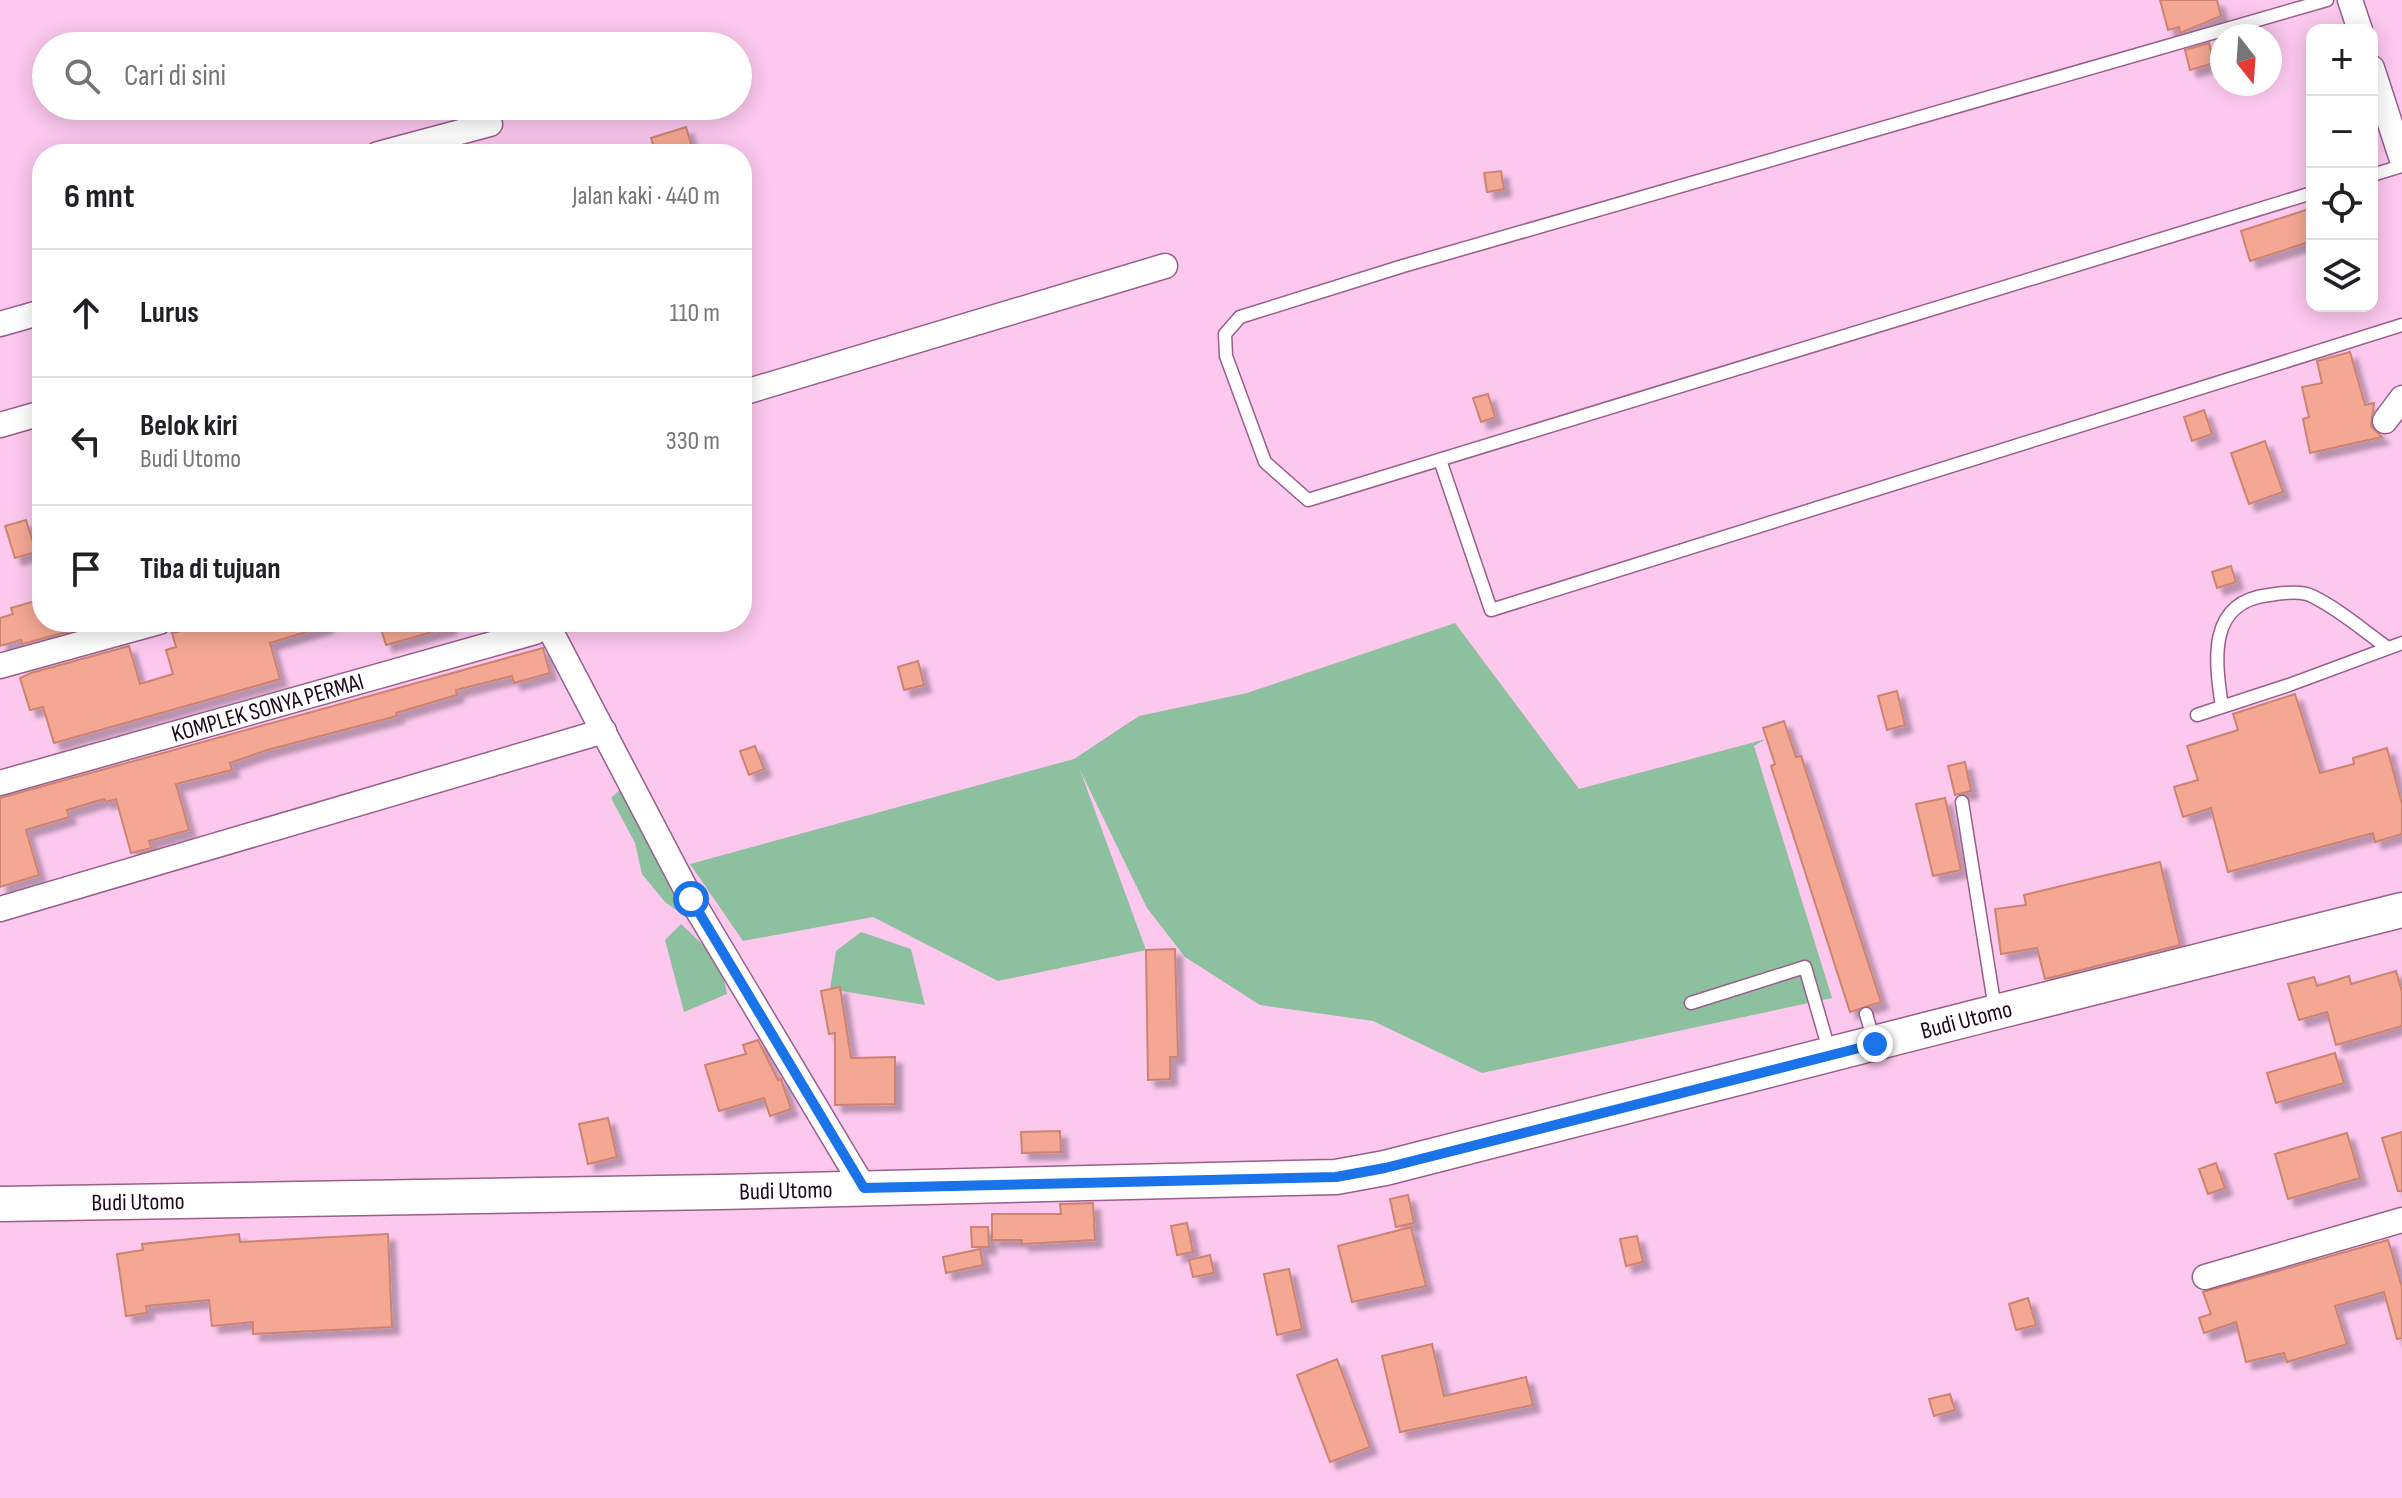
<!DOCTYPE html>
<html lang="id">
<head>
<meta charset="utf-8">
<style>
  :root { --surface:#fff; --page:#f6f6f6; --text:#202124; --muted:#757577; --line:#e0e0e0 }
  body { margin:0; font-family:"Sofia Sans Condensed",sans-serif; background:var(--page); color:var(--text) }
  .controls { position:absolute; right:24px; top:24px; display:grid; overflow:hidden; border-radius:16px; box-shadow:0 4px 20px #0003 }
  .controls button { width:72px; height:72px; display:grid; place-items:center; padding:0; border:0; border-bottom:2px solid var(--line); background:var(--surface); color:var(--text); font:40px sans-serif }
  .compass { position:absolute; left:2210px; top:24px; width:72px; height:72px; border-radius:50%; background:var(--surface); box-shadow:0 4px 20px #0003; rotate:163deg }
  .stop { position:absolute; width:24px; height:24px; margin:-18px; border:6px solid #1a73e8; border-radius:50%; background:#fff }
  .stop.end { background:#1a73e8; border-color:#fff; box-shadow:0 2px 8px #0008 }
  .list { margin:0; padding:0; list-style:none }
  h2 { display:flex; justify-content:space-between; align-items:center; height:104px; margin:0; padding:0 32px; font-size:34px }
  h2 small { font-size:26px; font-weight:400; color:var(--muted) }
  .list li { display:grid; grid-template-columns:52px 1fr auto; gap:24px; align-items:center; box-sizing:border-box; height:128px; padding:0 32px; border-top:2px solid var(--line) }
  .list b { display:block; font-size:30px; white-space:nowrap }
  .list p { margin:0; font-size:26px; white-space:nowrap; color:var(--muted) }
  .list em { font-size:26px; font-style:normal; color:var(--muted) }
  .icon { flex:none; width:44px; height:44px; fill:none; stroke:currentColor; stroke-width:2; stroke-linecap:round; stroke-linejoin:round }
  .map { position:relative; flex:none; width:2402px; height:1498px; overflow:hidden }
  .search { position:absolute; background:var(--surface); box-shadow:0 4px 20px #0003; left:32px; top:32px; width:720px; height:88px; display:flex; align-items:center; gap:20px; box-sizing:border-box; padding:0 28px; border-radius:44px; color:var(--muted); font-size:30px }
  .panel { position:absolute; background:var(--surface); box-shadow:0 4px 20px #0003; left:32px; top:144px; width:720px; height:488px; border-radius:32px }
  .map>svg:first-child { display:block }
  .green { fill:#8cc09e }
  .building { fill:#f4a894; stroke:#cc8370; stroke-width:2; filter:url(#shadow) }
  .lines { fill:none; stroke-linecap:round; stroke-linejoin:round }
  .lane-casing { stroke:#975f8b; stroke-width:15 }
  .street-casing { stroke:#975f8b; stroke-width:27 }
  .secondary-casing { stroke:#975f8b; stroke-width:37 }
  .lane { stroke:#fff; stroke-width:12 }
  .street { stroke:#fff; stroke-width:24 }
  .secondary { stroke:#fff; stroke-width:34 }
  .route { stroke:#1a73e8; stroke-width:10 }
  .labels { text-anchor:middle; stroke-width:6; stroke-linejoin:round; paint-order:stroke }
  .street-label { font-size:24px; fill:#1e0819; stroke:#f9dff2 }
</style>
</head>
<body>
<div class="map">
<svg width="2402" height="1498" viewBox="0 0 2402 1498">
  <defs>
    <filter id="shadow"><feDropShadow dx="7" dy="7" stdDeviation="2" flood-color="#0004"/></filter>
  </defs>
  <rect width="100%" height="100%" fill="#fcc8ee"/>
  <!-- green -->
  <path class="green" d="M1455 623 1579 789 1766 739 1754 746 1832 998 1482 1073 1373 1021 1260 1005 1185 957 1147 908 1080 770 1146 950 998 981 873 917 743 941 690 864 1074 759 1139 716 1247 693Z
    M623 787 695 924 665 902 642 874 635 843 611 798Z
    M681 924C704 945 723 961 727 994L684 1012 665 940Z
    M861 932 911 949 925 1005 830 989 836 951Z"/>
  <!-- building -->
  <path class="building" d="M2160 0H2217L2221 16 2180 33 2179 27 2168 30Z
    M2209 43 2214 63 2190 70 2185 50Z
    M686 127 694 154H656L651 138Z
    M1501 171 1504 189 1487 192 1484 173Z
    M2312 208V241L2250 261 2241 231Z
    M2350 352 2365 405 2374 403 2371 426 2382 437 2310 453 2303 419 2309 417 2302 387 2322 383 2317 361Z
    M1488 394 1495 417 1481 422 1473 398Z
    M2204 410 2212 434 2192 441 2184 417Z
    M2265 441 2283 492 2249 504 2231 453Z
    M26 520 36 552 15 558 5 526Z
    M2231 566 2236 582 2217 588 2212 572Z
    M42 599V622H103L22 644 21 640 0 646V618L13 614 11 608Z
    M219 622H326V626L270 643 280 679 200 702 54 743 43 707 30 710 20 678 31 673 129 646 140 684 173 674 166 650 176 647 172 633Z
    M379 622H449L450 627 386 645Z
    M543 648 550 673 514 683 512 676 456 690 457 695 396 713 397 716 267 750 230 763 232 770 176 784 189 830 149 841 151 848 131 853 116 799 106 802 104 799 67 810 69 817 26 830 39 875 0 887V798Z
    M918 661 924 685 904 690 898 667Z
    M1897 691 1905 725 1887 730 1878 696Z
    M2295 694 2320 773 2354 764 2353 758 2387 748 2402 804V834L2375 842 2373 833 2228 872 2211 808 2183 817 2174 787 2198 780 2187 746 2238 730 2233 714Z
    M1784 721 1796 757 1801 756 1881 1002 1850 1012 1771 766 1775 764 1763 728Z
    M755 746 764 769 749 775 740 751Z
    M1965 762 1971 791 1955 795 1948 766Z
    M1945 798 1961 870 1933 876 1916 804Z
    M2160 862 2180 945 2045 979 2037 948 2001 954 1995 909 2026 905 2024 895Z
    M1175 949 1178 1057H1170V1079L1148 1080 1146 950Z
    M2396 971 2402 992V1026L2336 1045 2327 1012 2299 1020 2288 984 2314 977 2317 986 2349 976 2351 984Z
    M840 987 851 1058 895 1057V1104L835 1105V1033L829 1034 821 991Z
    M758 1040 778 1080 781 1079 791 1109 770 1116 764 1098 719 1111 705 1065 746 1054 743 1045Z
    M2335 1053 2344 1083 2276 1103 2267 1073Z
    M608 1118 617 1157 588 1164 579 1124Z
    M1060 1131 1061 1152 1022 1153 1021 1132Z
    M2402 1132V1191H2398L2382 1138Z
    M2347 1133 2360 1178 2288 1199 2275 1154Z
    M2216 1163 2225 1188 2208 1194 2199 1169Z
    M1408 1195 1414 1223 1396 1227 1390 1199Z
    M1093 1203 1095 1240 1022 1244V1240H992V1214H1061L1060 1204Z
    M1187 1223 1193 1252 1177 1255 1171 1226Z
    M971 1227H988L989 1247H972Z
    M1411 1227 1426 1286 1352 1302 1338 1246Z
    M239 1234 240 1242 388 1234 392 1327 253 1334V1322L212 1326 209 1300 146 1306 147 1313 126 1316 117 1254 143 1250 142 1244Z
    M1637 1236 1643 1262 1626 1266 1620 1239Z
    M2388 1240 2402 1287V1338L2397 1339 2384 1292 2335 1306 2347 1344 2287 1362 2284 1353 2246 1362 2236 1322 2204 1333 2199 1318 2211 1314 2203 1292Z
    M980 1249 983 1265 946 1273 943 1257Z
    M1210 1255 1214 1273 1193 1277 1189 1260Z
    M1289 1269 1302 1329 1277 1335 1264 1274Z
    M2028 1298 2036 1325 2016 1330 2009 1304Z
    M1432 1344 1444 1396 1526 1377 1533 1405 1400 1432 1382 1356Z
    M1337 1359 1370 1447 1330 1462 1297 1375Z
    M1950 1394 1955 1410 1934 1416 1929 1399Z"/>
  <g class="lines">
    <defs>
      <path id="lane" d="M2372 175 2402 166
        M2312 193 1308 500 1265 462 1226 356 1225 334 1240 317 1403 266 2327 0
        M1440 460 1491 610 2402 325
        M2222 707C2215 660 2207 602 2269 595 2281 593 2301 590 2312 596 2339 609 2364 631 2388 648
        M2197 715 2289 685 2402 643
        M1962 802 1995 1009
        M1691 1003 1805 967 1830 1053
        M1866 1014 1874 1041"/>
      <g id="street">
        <path d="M2350 0 2360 30"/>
        <path d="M2372 68 2402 160"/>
        <path d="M378 154 490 124"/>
        <path d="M0 324 42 312"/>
        <path d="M742 393 1165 266"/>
        <path d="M2385 421 2402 398"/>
        <path d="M0 425 42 413"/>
        <path d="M546 622 691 899 864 1188"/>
        <path d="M0 666 159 622"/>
        <path id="s1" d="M0 783 535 632"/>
        <path d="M0 909 604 731"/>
        <path d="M2205 1277 2402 1220"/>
      </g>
      <g id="secondary">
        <path id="s2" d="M0 1204 719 1192 1336 1177 1385 1168C1725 1083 2062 993 2402 910"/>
      </g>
    </defs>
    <!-- lane casing -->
    <use href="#lane" class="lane-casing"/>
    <!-- street casing -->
    <use href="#street" class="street-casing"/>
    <!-- secondary casing -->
    <use href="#secondary" class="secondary-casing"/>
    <!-- lane -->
    <use href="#lane" class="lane"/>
    <!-- street -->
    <use href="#street" class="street"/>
    <!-- secondary -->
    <use href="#secondary" class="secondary"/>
  </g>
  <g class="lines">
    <!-- route -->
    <path class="route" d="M691 899 864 1188 1336 1177 1385 1168 1875 1044"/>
  </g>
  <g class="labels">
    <!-- street labels -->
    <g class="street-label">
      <text dy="8" stroke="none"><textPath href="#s1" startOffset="278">KOMPLEK SONYA PERMAI</textPath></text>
      <text dy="8" stroke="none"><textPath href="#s2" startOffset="1986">Budi Utomo</textPath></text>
      <text dy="8" stroke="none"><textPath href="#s2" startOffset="786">Budi Utomo</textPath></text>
      <text dy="8" stroke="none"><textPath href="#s2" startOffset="138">Budi Utomo</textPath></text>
    </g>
  </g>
</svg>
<div class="controls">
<button>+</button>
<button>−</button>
<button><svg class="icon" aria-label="locate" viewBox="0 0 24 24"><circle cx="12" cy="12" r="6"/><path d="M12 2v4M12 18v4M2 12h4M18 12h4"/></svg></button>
<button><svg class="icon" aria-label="layers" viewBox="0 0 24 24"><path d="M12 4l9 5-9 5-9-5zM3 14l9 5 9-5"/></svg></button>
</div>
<svg class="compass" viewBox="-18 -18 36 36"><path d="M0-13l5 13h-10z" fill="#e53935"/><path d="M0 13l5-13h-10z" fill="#757577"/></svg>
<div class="stop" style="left:691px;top:899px"></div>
<div class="stop end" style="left:1875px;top:1044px"></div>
<div class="search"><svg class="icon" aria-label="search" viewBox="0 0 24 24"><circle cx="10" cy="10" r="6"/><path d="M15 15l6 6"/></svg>Cari di sini</div>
<section class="panel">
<h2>6 mnt<small>Jalan kaki · 440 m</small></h2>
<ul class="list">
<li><svg class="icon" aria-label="ahead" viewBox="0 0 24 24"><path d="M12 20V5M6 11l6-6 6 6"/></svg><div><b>Lurus</b></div><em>110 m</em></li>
<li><svg class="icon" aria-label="left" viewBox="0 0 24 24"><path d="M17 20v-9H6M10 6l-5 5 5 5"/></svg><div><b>Belok kiri</b><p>Budi Utomo</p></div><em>330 m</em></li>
<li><svg class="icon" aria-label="arrive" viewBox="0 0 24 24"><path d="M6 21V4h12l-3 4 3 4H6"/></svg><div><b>Tiba di tujuan</b></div></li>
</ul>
</section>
</div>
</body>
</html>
